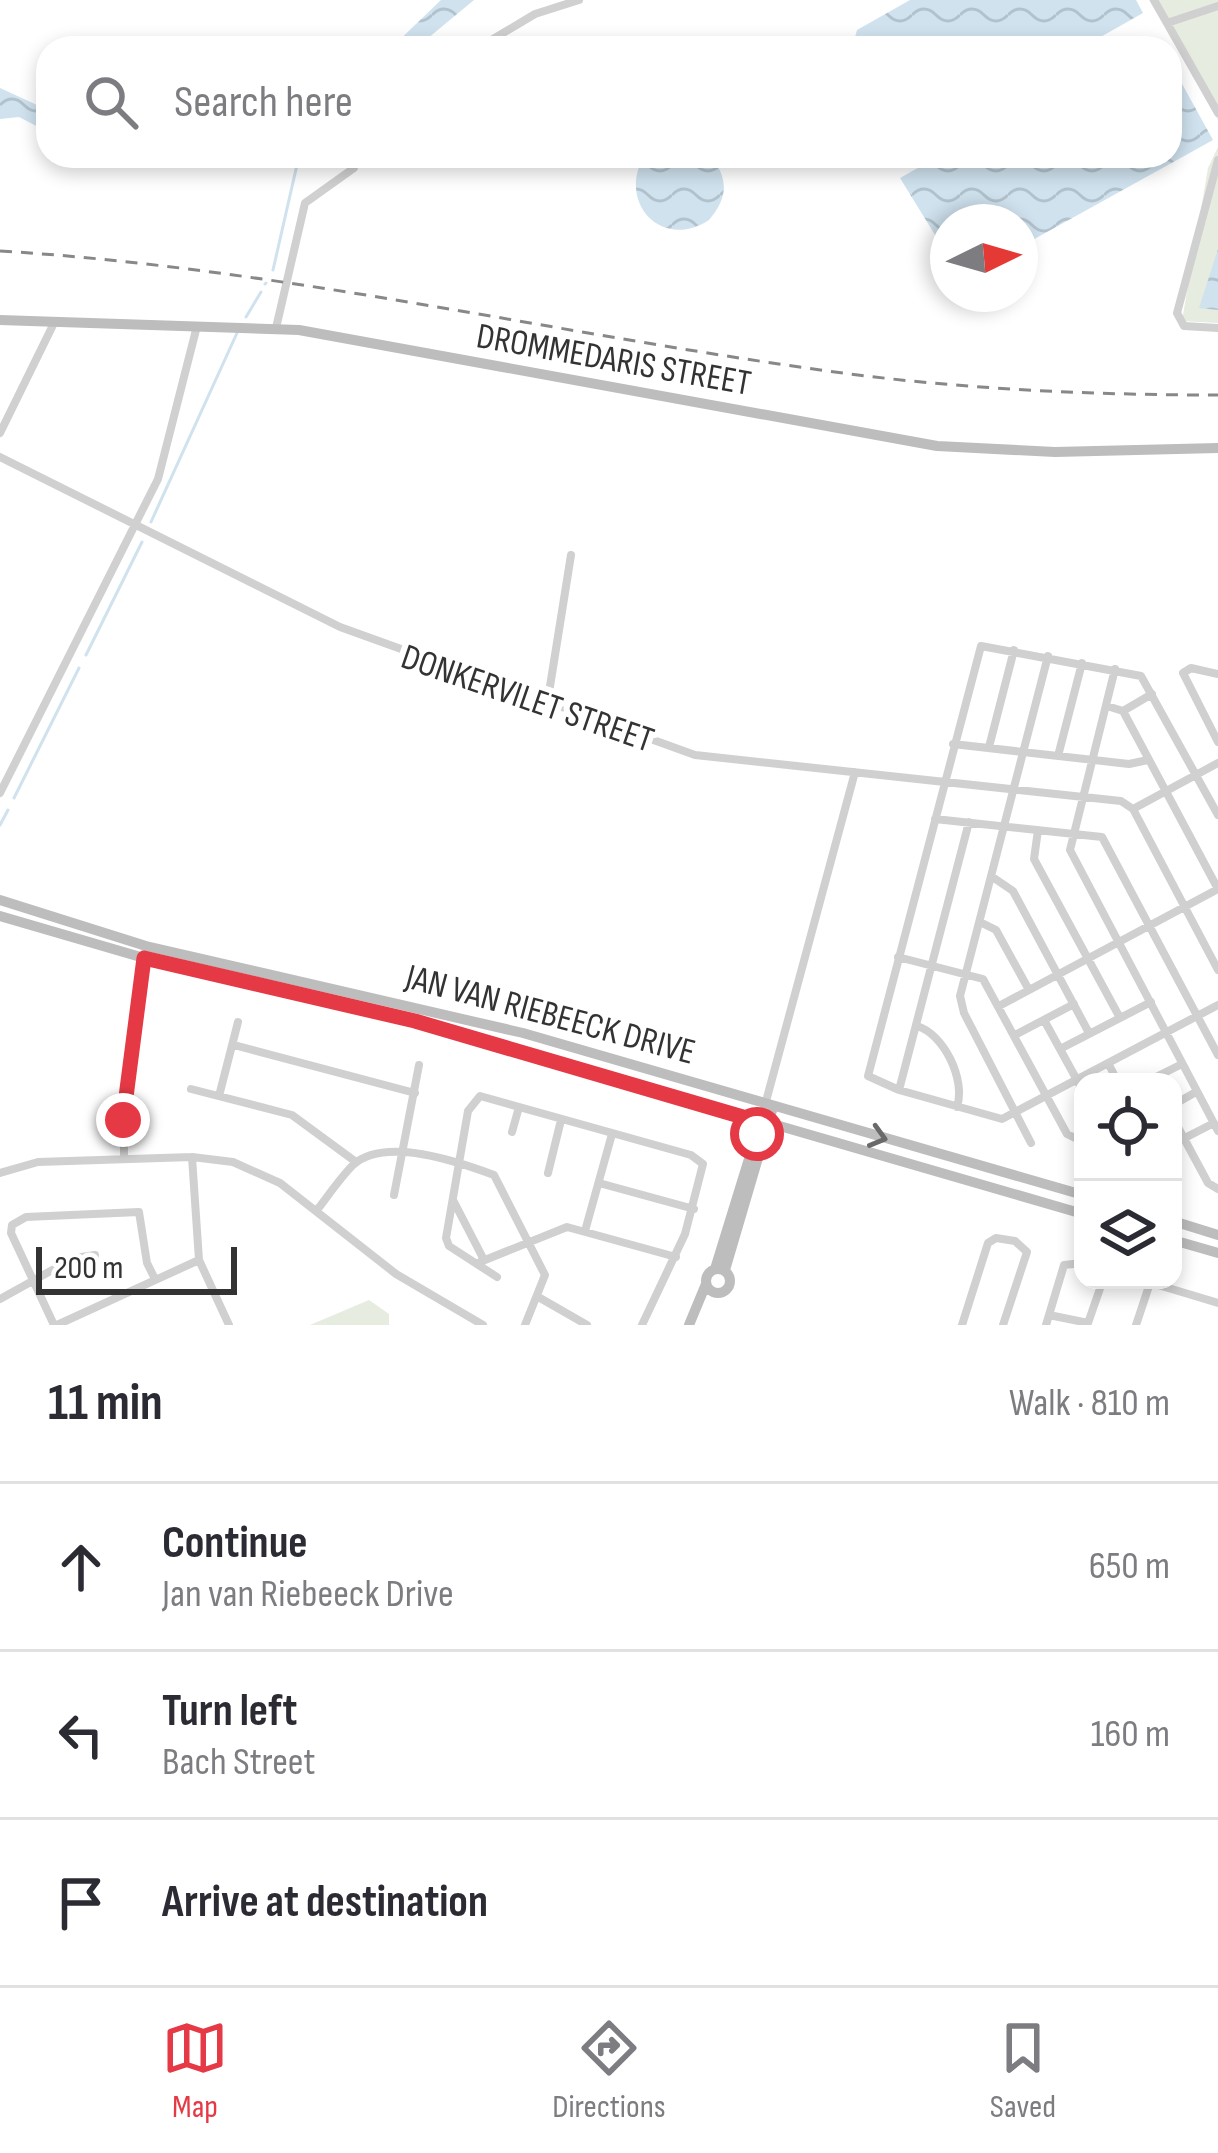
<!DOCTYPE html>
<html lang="en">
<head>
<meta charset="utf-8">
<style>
  :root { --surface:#fff; --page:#f2f2f3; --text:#2b2b33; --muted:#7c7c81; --line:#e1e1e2; --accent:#e63946 }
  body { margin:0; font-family:"Sofia Sans Condensed",sans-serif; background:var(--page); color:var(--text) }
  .controls { position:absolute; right:36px; bottom:36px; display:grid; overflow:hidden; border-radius:24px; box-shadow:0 6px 18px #0003 }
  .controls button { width:108px; height:108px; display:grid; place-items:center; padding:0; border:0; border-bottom:3px solid var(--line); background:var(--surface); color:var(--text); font:60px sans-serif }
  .compass { position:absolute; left:930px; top:204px; width:108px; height:108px; border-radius:50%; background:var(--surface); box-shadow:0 6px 18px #0003; rotate:85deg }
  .scale { position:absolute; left:36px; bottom:30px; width:201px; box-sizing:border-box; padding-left:12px; border:6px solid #333; border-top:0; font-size:33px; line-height:42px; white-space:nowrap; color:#333; -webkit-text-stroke:9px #fff; paint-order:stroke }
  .stop { position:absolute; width:36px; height:36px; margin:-27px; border:9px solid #e63946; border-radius:50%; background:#fff }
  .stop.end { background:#e63946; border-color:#fff; box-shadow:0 3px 12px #0008 }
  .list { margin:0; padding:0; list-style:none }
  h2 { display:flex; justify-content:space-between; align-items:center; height:156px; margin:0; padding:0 48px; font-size:51px }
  h2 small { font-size:39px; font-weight:400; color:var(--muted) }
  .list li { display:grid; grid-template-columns:78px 1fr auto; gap:36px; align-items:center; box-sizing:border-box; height:168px; padding:0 48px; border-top:3px solid var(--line) }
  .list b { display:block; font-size:45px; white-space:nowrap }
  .list p { margin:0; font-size:39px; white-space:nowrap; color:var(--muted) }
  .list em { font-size:39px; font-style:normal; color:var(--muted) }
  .icon { flex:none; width:66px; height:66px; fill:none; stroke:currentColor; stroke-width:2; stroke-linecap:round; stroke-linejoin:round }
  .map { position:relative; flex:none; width:1218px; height:1325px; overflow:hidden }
  .search { position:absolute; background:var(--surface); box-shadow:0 6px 18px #0003; left:36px; right:36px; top:36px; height:132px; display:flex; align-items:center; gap:30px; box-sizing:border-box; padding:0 42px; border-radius:36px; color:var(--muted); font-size:45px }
  .sheet { height:660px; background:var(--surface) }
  nav { display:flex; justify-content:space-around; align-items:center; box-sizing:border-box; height:168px; border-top:3px solid var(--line); background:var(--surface); font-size:33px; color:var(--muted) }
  nav a { display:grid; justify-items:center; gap:6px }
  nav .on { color:var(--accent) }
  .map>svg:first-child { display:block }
  .green { fill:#e6ecdf }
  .water { fill:url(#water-waves) }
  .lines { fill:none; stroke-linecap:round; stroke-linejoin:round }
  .stream { stroke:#cfe2ee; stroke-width:3 }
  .street { stroke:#d0d0d0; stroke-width:8 }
  .secondary { stroke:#bdbdbd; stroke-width:10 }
  .rail { stroke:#888; stroke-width:3; stroke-dasharray:12 9; stroke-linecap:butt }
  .oneway { stroke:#6a6a6a }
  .route { stroke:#e63946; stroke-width:15 }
  .labels { text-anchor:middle; stroke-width:12; stroke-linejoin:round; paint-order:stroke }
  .street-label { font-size:36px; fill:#333; stroke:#fff }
</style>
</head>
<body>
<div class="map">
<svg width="1218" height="1325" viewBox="0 0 1218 1325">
  <defs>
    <pattern id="water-waves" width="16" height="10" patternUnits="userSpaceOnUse" patternTransform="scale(3)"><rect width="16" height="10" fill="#cfe2ee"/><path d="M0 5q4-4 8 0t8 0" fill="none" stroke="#b2c2cd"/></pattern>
  </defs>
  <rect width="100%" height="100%" fill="#fff"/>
  <!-- green -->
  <path class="green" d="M1149 0H1218V120Z
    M1218 147V323L1182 321 1208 168Z
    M369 1300 389 1314V1325H310Z"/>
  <!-- water -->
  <path class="water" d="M441 0H474L416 48H391Z
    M910 0H1136L1143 13 1081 48H852L857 30Z
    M1170 62 1213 140 1020 247V222H948V256L900 178 939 156H1170Z
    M0 88 48 110V132L19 117 0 119Z
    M644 156H711C728 179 729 196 709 220 662 251 617 203 644 156Z
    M1218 249V310L1199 308Z"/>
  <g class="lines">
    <!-- stream -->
    <path class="stream" d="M273 270 299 156
      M265 284 266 283
      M246 317 261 292
      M151 522 237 333
      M86 655 142 542
      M14 798 79 668
      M0 825 8 810"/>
    <!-- street -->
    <path class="street" d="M1154 0 1218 113
      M1167 23 1218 6
      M478 48 535 14 579 0
      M1218 160 1177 313 1184 326 1218 328
      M276 328 305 203 354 168 353 156
      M0 433 54 323
      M0 457 340 627 695 755 1121 801 1133 809 1218 970
      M1115 669 1070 850 1218 1131
      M1218 674 1191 668 1183 673 1218 742
      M547 705 571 555
      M1107 706 1123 711 1152 694
      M1123 711 1218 889
      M953 744 1129 764 1148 760
      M989 747 1014 650
      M1058 756 1082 663
      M0 793 158 479 197 326
      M1133 809 1218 763
      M1218 815 1141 676 981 646 868 1076 899 1090 1002 1119 1218 1005
      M935 819 1102 837 1218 1055
      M1038 830 1034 859 1120 1018
      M991 876 1013 891 1089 1033
      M980 922 996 930 1029 990
      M898 957 983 979 1067 1134 1083 1142
      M999 1006 1218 889
      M1044 1020 1083 1091
      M917 1026C944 1034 966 1080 957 1107
      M1015 1035 1074 1004
      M234 1045 415 1093
      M1060 1049 1151 1002
      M1108 1063 1118 1082
      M1146 1082 1182 1064
      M191 1089 292 1115 356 1162
      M899 1090 969 822
      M219 1096 238 1022
      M765 1105 855 772
      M1173 1105 1196 1092
      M1173 1118 1208 1183 1218 1189
      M512 1132 519 1107
      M1031 1143 964 1013 960 996 1048 656
      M1173 1144 1214 1123
      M192 1157 199 1260 229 1325
      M124 1158V1092L146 946
      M0 1173 38 1162 192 1157 233 1162 280 1183 396 1274 483 1325
      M548 1173 561 1120
      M599 1183 694 1209
      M394 1195 419 1065
      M453 1200 484 1260
      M317 1210C328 1196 340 1178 353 1165 385 1136 459 1162 494 1175L545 1275 525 1325
      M585 1231 612 1134
      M480 1262 567 1227 676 1257
      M497 1277 449 1246 446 1238 468 1111 480 1096 691 1155 703 1164 685 1234 642 1325
      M540 1298 587 1325
      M0 1299 74 1258 95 1255
      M1049 1315 1088 1323 1103 1280
      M54 1325 11 1233 12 1225 26 1217 139 1212 147 1263 155 1279
      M57 1325 199 1260
      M962 1325 988 1243 996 1238 1015 1241 1027 1252 1003 1325
      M1046 1325 1064 1265 1083 1263
      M1136 1325 1149 1286 1155 1284 1218 1303"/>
    <!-- secondary -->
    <path class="secondary" d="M0 320 299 330 937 446 1055 452 1218 448
      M0 900 146 946 523 1033 1083 1195
      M0 916 144 958 466 1035 1083 1214
      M1173 1221 1218 1235
      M1173 1240 1218 1253
      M706 1281a12 12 0 1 1 24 0a12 12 0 1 1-24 0Z
      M715 1269 761 1120
      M725 1270 773 1107
      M689 1325 706 1284"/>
    <!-- rail -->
    <path class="rail" d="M0 251C279 268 551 333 828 371 957 389 1088 395 1218 395"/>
  </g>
  <!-- one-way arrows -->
  <defs><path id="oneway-chevron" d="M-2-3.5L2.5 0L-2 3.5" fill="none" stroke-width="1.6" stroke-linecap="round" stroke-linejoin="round" transform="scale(3)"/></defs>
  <use class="oneway" href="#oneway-chevron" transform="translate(878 1137) rotate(16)"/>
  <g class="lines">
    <!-- route -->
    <path class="route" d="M123 1120 144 958 415 1021 760 1122 757 1134"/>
  </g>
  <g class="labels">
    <!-- street labels -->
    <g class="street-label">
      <text transform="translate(614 358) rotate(10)" y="13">DROMMEDARIS STREET</text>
      <text transform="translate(528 697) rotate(19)" y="13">DONKERVILET STREET</text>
      <text transform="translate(551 1013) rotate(15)" y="13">JAN VAN RIEBEECK DRIVE</text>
    </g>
  </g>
</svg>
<div class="controls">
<button><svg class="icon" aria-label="locate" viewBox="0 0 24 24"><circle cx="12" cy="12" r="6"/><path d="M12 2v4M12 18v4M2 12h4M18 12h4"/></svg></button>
<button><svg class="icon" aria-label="layers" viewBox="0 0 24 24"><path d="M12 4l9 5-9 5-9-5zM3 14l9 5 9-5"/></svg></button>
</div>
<svg class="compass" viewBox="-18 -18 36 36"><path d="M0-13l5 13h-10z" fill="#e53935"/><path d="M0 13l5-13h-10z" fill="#7c7c81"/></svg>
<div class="scale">200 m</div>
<div class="stop" style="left:757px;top:1134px"></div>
<div class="stop end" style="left:123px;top:1120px"></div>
<div class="search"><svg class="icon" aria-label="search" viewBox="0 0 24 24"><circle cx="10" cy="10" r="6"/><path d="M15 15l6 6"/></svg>Search here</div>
</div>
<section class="sheet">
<h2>11 min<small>Walk · 810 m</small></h2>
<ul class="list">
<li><svg class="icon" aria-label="ahead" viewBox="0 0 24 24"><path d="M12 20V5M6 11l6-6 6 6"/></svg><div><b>Continue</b><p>Jan van Riebeeck Drive</p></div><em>650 m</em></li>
<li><svg class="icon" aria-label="left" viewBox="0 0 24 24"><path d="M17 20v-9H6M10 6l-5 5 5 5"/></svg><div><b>Turn left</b><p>Bach Street</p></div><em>160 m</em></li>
<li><svg class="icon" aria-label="arrive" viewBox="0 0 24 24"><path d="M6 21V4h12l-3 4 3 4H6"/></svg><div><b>Arrive at destination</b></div></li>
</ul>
</section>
<nav>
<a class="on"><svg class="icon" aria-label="map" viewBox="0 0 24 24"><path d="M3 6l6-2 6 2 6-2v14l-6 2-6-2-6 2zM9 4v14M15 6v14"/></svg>Map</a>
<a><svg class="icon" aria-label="directions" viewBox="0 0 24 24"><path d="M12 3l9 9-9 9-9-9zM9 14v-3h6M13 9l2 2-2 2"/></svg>Directions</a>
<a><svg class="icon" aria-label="saved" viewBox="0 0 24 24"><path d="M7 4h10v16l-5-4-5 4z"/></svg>Saved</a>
</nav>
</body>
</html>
